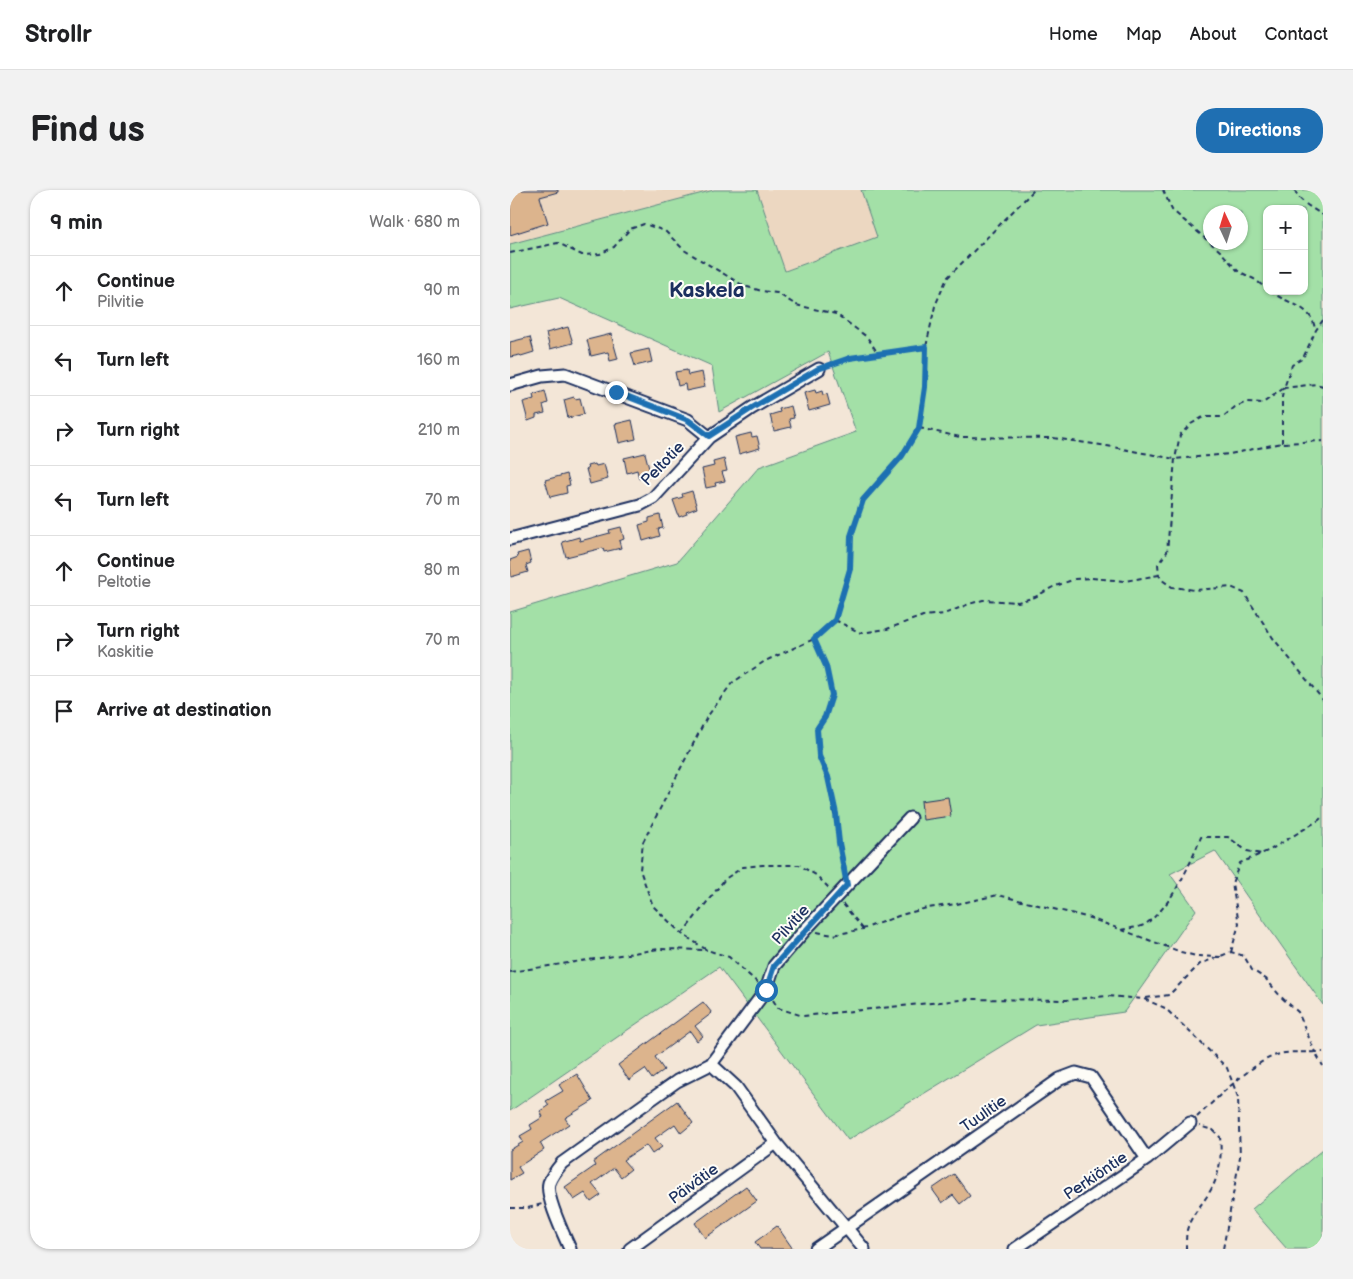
<!DOCTYPE html>
<html lang="en">
<head>
<meta charset="utf-8">
<style>
  :root { --surface:#fff; --page:#f2f2f2; --text:#202124; --muted:#757577; --line:#e0e0e0; --accent:#1f6fb2 }
  body { margin:0; font-family:"Balsamiq Sans",sans-serif; background:var(--page); color:var(--text) }
  .controls { position:absolute; right:15px; top:15px; display:grid; overflow:hidden; border-radius:10px; box-shadow:0 1px 4px #0004 }
  .controls button { width:45px; height:45px; display:grid; place-items:center; padding:0; border:0; border-bottom:1px solid var(--line); background:var(--surface); color:var(--text); font:25px sans-serif }
  .compass { position:absolute; left:693px; top:15px; width:45px; height:45px; border-radius:50%; background:var(--surface); box-shadow:0 1px 4px #0004; rotate:356deg }
  .stop { position:absolute; width:15px; height:15px; margin:-11px; border:4px solid #1f6fb2; border-radius:50%; background:#fff }
  .stop.end { background:#1f6fb2; border-color:#fff; box-shadow:0 1px 5px #0008 }
  .list { margin:0; padding:0; list-style:none }
  h2 { display:flex; justify-content:space-between; align-items:center; height:65px; margin:0; padding:0 20px; font-size:21px }
  h2 small { font-size:16px; font-weight:400; color:var(--muted) }
  .list li { display:grid; grid-template-columns:32px 1fr auto; gap:15px; align-items:center; box-sizing:border-box; height:70px; padding:0 20px; border-top:1px solid var(--line) }
  .list b { display:block; font-size:19px; white-space:nowrap }
  .list p { margin:0; font-size:16px; white-space:nowrap; color:var(--muted) }
  .list em { font-size:16px; font-style:normal; color:var(--muted) }
  .icon { flex:none; width:28px; height:28px; fill:none; stroke:currentColor; stroke-width:2; stroke-linecap:round; stroke-linejoin:round }
  .map { position:relative; flex:none; width:813px; height:1059px; overflow:hidden; border-radius:20px }
  header { display:flex; align-items:center; gap:30px; box-sizing:border-box; height:70px; padding:0 25px; background:var(--surface); border-bottom:1px solid var(--line) }
  header strong { font-size:24px }
  nav { display:flex; gap:28px; margin-inline-start:auto; font-size:18px }
  .intro { display:flex; align-items:center; justify-content:space-between; box-sizing:border-box; height:120px; padding:0 30px }
  h1 { margin:0; font-size:35px }
  .button { padding:12px 22px; border-radius:20px; background:var(--accent); color:#fff; font-size:18px; font-weight:700 }
  main { display:flex; gap:30px; padding:0 30px }
  aside { flex:1; background:var(--surface); border-radius:20px; box-shadow:0 1px 4px #0004 }
  .map>svg:first-child { display:block }
  .built { fill:#ecd7c1 }
  .green { fill:#a3e0a7; stroke:#5f8882; fill-rule:evenodd }
  .building { fill:#dcb48d; stroke:#1b2f5e }
  .lines { fill:none; stroke-linecap:round; stroke-linejoin:round }
  .minor-casing { stroke:#1b2f5e; stroke-width:15 }
  .path { stroke:#1b2f5e; stroke-width:2; stroke-dasharray:5 4; stroke-linecap:butt }
  .minor { stroke:#fdfcf7; stroke-width:11 }
  .route { stroke:#1f6fb2; stroke-width:6 }
  .labels { text-anchor:middle; stroke-width:4; stroke-linejoin:round; paint-order:stroke }
  .street-label { font-size:16px; fill:#1b2f5e; stroke:#fdfcf7 }
  .district-label { font-size:21px; font-weight:bold; fill:#1b2f5e; stroke:#fdfcf7 }
</style>
</head>
<body>
<header>
<strong>Strollr</strong>
<nav><a>Home</a><a>Map</a><a>About</a><a>Contact</a></nav>
</header>
<div class="intro"><h1>Find us</h1><a class="button">Directions</a></div>
<main>
<aside>
<h2>9 min<small>Walk · 680 m</small></h2>
<ul class="list">
<li><svg class="icon" aria-label="ahead" viewBox="0 0 24 24"><path d="M12 20V5M6 11l6-6 6 6"/></svg><div><b>Continue</b><p>Pilvitie</p></div><em>90 m</em></li>
<li><svg class="icon" aria-label="left" viewBox="0 0 24 24"><path d="M17 20v-9H6M10 6l-5 5 5 5"/></svg><div><b>Turn left</b></div><em>160 m</em></li>
<li><svg class="icon" aria-label="right" viewBox="0 0 24 24"><path d="M7 20v-9h11M14 6l5 5-5 5"/></svg><div><b>Turn right</b></div><em>210 m</em></li>
<li><svg class="icon" aria-label="left" viewBox="0 0 24 24"><path d="M17 20v-9H6M10 6l-5 5 5 5"/></svg><div><b>Turn left</b></div><em>70 m</em></li>
<li><svg class="icon" aria-label="ahead" viewBox="0 0 24 24"><path d="M12 20V5M6 11l6-6 6 6"/></svg><div><b>Continue</b><p>Peltotie</p></div><em>80 m</em></li>
<li><svg class="icon" aria-label="right" viewBox="0 0 24 24"><path d="M7 20v-9h11M14 6l5 5-5 5"/></svg><div><b>Turn right</b><p>Kaskitie</p></div><em>70 m</em></li>
<li><svg class="icon" aria-label="arrive" viewBox="0 0 24 24"><path d="M6 21V4h12l-3 4 3 4H6"/></svg><div><b>Arrive at destination</b></div></li>
</ul>
</aside>
<div class="map">
<svg width="813" height="1059" viewBox="0 0 813 1059">
  <rect width="100%" height="100%" fill="#f3e6d7"/>
  <filter id="ink" filterUnits="userSpaceOnUse"><feTurbulence type="fractalNoise" baseFrequency=".02" numOctaves="2"/><feDisplacementMap in="SourceGraphic" scale="10" xChannelSelector="R" yChannelSelector="G"/><feConvolveMatrix kernelMatrix="1 2 1 2 8 2 1 2 1" color-interpolation-filters="sRGB"/></filter>
  <g filter="url(#ink)">
    <!-- built -->
    <path class="built" d="M0 0H204L0 54Z
      M247 0H351L368 47 275 81Z"/>
    <!-- green -->
    <path class="green" d="M204 0H247L275 81 367 47 351 0H813V815L705 661 660 684 686 720 614 822 526 835 338 950 209 777 0 921V422L167 372 249 277 346 242 318 162 209 222 202 176 49 108 0 119V54ZM757 19H794V101H757ZM701 22H731V52H701Z
      M813 959V1059H777L742 1019Z"/>
    <!-- building -->
    <path class="building" d="M0 0H48V2L30 7 38 33 0 45Z
      M58 137 63 153 40 159 36 143Z
      M101 144 108 169 100 171 98 162 81 166 77 150Z
      M20 147 24 162 11 166 10 165 0 167V152Z
      M139 159 142 172 125 176 121 163Z
      M177 180 178 185 192 182 195 197 176 201 175 194 168 196 165 182Z
      M305 200 306 203 312 201 313 205 317 204 320 215 299 221 294 203Z
      M35 201 38 213 33 215 35 223 26 225V228L18 231 13 212 24 209 23 205Z
      M64 207 65 209 70 208 74 224 58 228 54 210Z
      M281 216 284 228 279 229 281 237 264 241 260 225 270 222 269 219Z
      M122 230 126 249 109 253 105 234Z
      M241 243 242 247 247 246 250 258 229 264 225 247Z
      M135 263 141 286 129 289 127 280 117 283 114 268Z
      M214 269 217 281 212 282 215 291 205 293 206 296 196 298 192 279 204 276 203 272Z
      M85 274 86 276 94 274 98 289 80 294 76 279H78L77 276Z
      M57 284 60 295 56 296 57 303 40 307 35 290Z
      M182 301 187 318 176 322 177 324 169 327 163 310 173 307 172 304Z
      M150 325 153 338 148 339 150 346 133 351 129 335 139 332V328Z
      M111 337 114 349 109 351 111 358 94 362 93 358 56 367 52 352 69 347 70 351 100 343 99 340Z
      M18 361 21 373 16 375 18 382 1 387 0 370 8 367 7 364Z
      M438 607 441 626 413 630 411 611Z
      M193 812 202 823 185 836 193 846 187 851 180 841 145 867 154 880 142 889 135 879 119 890 108 875Z
      M67 884 83 911 55 928 59 934 30 953 34 960 8 977 12 983 0 990V960L13 952 10 946 22 939 20 935 33 927 30 921 39 915 36 911 53 901 49 895Z
      M167 911 183 933 171 943 165 934 145 948 152 957 142 964 136 955 113 970 121 979 111 987 104 978 82 994 91 1005 81 1012 75 1003 64 1010 55 997 85 976 83 972Z
      M444 984 460 1006 450 1014 443 1005 432 1013 422 999Z
      M236 996 247 1011 195 1048 185 1033Z
      M267 1036 283 1059H250L245 1052Z"/>
    <g class="lines">
      <defs>
        <path id="minor" d="M0 195 32 186 55 184 178 230 199 247
          M0 349 130 315 143 308 199 247 242 218 309 179
          M201 874 256 800 264 776 295 740 400 628
          M60 1059C54 1045 35 1006 39 993 42 985 47 979 52 973L167 891 201 874 226 897 266 953 354 1059
          M120 1059 266 953
          M306 1059 550 889 566 883 581 887 637 969
          M505 1059 637 969 680 933"/>
      </defs>
      <!-- minor casing -->
      <use href="#minor" class="minor-casing"/>
      <!-- path -->
      <path class="path" d="M653 0 662 20 710 61 728 81 744 89 757 99
        M785 0C788 11 803 19 813 25
        M0 63 48 53 72 65 90 64 104 57 120 39 134 34 155 41 174 60 234 96 252 101 267 103 286 115 326 124 357 147 369 165
        M760 101C776 114 801 114 805 139
        M813 130 806 140 793 168 782 175 774 198 753 213 737 212 725 217 713 227H693L681 234 670 245 665 269 657 362 648 374 649 385 652 390 662 397 685 400 721 397 734 403 763 448 813 510
        M318 175 340 168 416 157
        M409 238 450 247 543 248 597 256 665 269 720 264 772 253 813 251
        M772 253V207L774 198 806 194 813 196
        M325 430 351 443 377 439 413 426 434 424 459 414 473 410 508 412 525 407 543 397 565 389 581 388 615 391 649 385
        M304 449 316 476 322 505 315 527 307 539 309 566 318 587 335 682
        M333 714 353 739
        M611 740C618 738 631 738 637 733 662 715 680 675 691 647H718L737 661 752 664
        M307 742 323 745 353 739 391 725 417 718 447 714 488 705 580 728 671 762 686 766 711 767
        M172 744 215 689 233 677 253 675H289L306 685 320 699
        M721 762 729 734 722 693 730 673 760 660 809 630 813 626
        M0 782 149 759 197 760
        M248 793 219 767 197 760 172 744 143 716 130 680 133 652 197 527 222 493 255 471 304 449 325 430 340 379 341 346 353 310 392 266 409 238 415 197 416 157 425 116 437 88 524 0
        M636 808 659 805 690 774 721 762 734 766 742 780 756 789 771 807 788 822 805 862H813
        M263 810 268 818 293 826 460 809 557 810 598 806 634 809 655 818 717 878 728 907 730 967 713 1059
        M687 927C706 909 746 869 770 864 781 861 794 863 805 862L813 876
        M0 1018H18L32 1014
        M676 1059C676 1053 676 1045 677 1040 681 1025 692 1015 699 1003 710 986 712 966 710 947L703 940 689 936"/>
      <!-- minor -->
      <use href="#minor" class="minor"/>
    </g>
  </g>
  <g class="lines" filter="url(#ink)">
    <!-- route -->
    <path class="route" d="M106 202 178 230 199 246 242 218 308 179 340 168 416 157 415 197 409 238 392 266 353 310 341 346 340 379 325 430 304 449 316 476 322 505 315 527 307 539 309 566 318 587 326 624 329 653 337 695 264 776 256 800"/>
  </g>
  <g class="labels">
    <!-- street labels -->
    <g class="street-label">
      <text transform="translate(152 273) rotate(-46)" y="6">Peltotie</text>
      <text transform="translate(280 734) rotate(-48)" y="6">Pilvitie</text>
      <text transform="translate(473 923) rotate(-35)" y="6">Tuulitie</text>
      <text transform="translate(585 985) rotate(-34)" y="6">Perkiöntie</text>
      <text transform="translate(183 993) rotate(-36)" y="6">Päivätie</text>
    </g>
    <!-- district labels -->
    <g class="district-label">
      <text x="197" y="107">Kaskela</text>
    </g>
  </g>
</svg>
<div class="controls">
<button>+</button>
<button>−</button>
</div>
<svg class="compass" viewBox="-18 -18 36 36"><path d="M0-13l5 13h-10z" fill="#e53935"/><path d="M0 13l5-13h-10z" fill="#757577"/></svg>
<div class="stop" style="left:256px;top:800px"></div>
<div class="stop end" style="left:106px;top:202px"></div>
</div>
</main>
</body>
</html>
